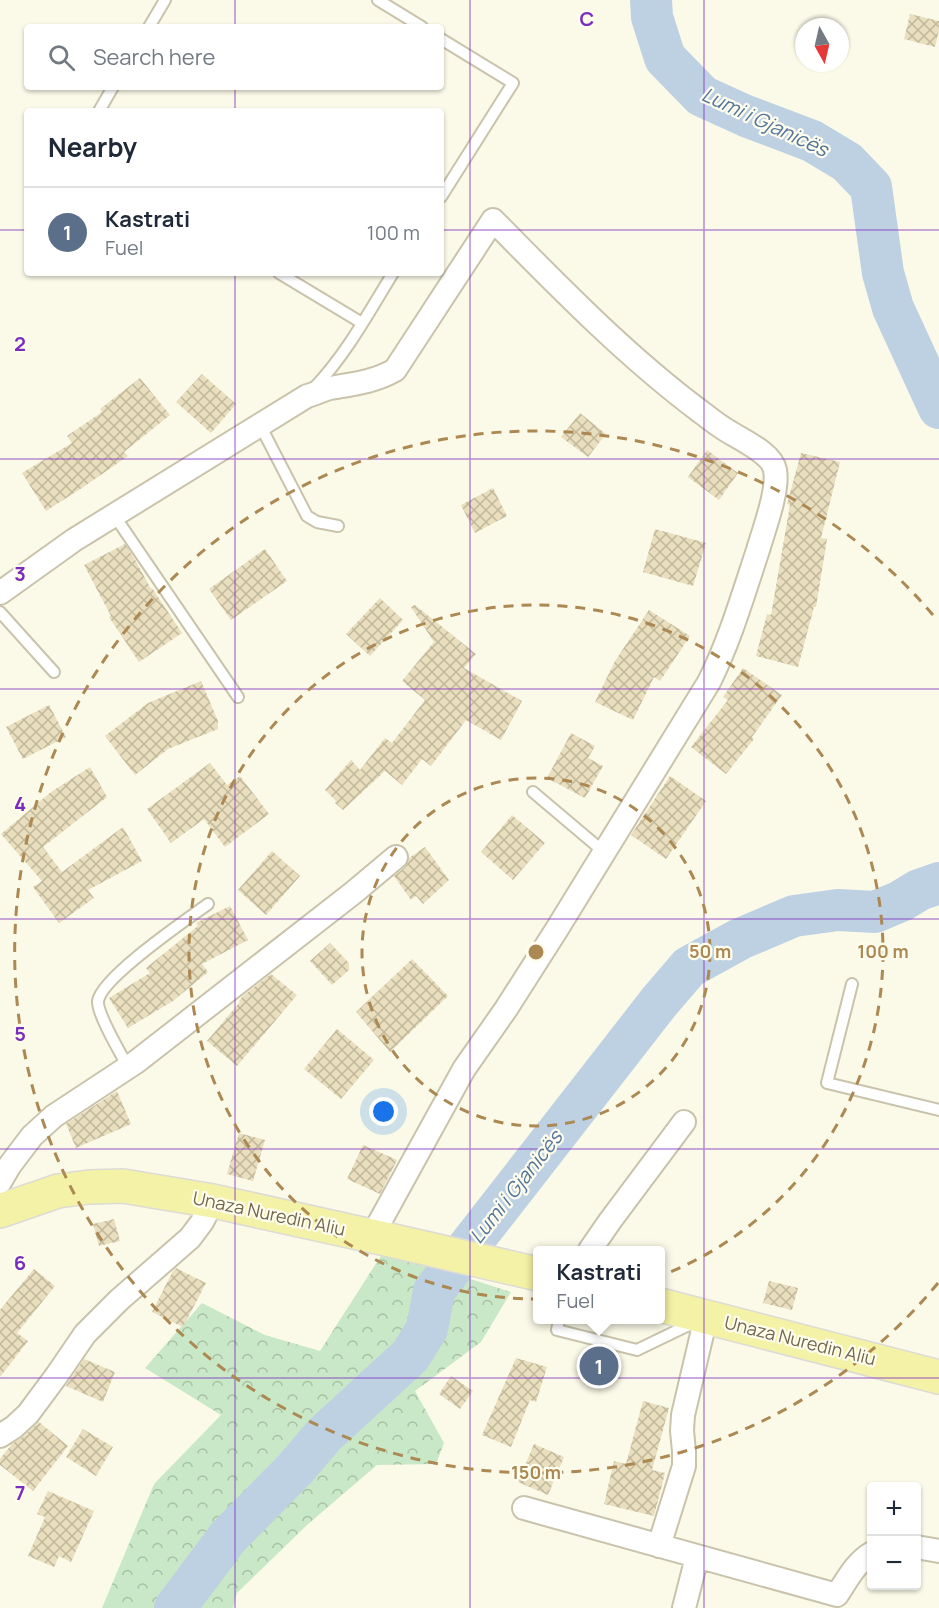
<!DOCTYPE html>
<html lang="en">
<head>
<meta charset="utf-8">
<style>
  :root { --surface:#fff; --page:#f2f2f3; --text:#1f2937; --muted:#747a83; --line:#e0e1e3; --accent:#0f766e }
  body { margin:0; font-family:Manrope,sans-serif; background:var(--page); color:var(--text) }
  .controls { position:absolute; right:18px; bottom:18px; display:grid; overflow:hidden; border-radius:6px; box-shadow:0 2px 4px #0004 }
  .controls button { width:54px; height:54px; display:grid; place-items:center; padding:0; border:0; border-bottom:2px solid var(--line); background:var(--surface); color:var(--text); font:30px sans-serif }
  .compass { position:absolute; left:795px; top:18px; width:54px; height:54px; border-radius:50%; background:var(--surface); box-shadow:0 2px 4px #0004; rotate:172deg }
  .you { position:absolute; left:384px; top:1112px; width:21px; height:21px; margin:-15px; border:4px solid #fff; border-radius:50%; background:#1a73e8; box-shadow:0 0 0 9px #1a73e833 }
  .badge { display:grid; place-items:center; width:39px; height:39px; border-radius:50%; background:var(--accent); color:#fff; font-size:20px; font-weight:700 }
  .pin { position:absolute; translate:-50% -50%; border:3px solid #fff; box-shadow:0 2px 6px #0006 }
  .popup { position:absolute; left:533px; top:1246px; width:132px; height:78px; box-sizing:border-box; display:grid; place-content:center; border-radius:6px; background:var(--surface); filter:drop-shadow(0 2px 4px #0005); font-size:20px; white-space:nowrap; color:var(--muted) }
  .popup b { font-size:22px; color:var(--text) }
  .popup::after { content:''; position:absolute; left:50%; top:100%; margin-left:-12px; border:12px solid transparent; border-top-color:var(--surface) }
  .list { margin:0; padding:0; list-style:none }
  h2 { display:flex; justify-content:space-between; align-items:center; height:78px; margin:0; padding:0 24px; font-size:26px }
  h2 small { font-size:20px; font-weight:400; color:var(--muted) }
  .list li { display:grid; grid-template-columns:39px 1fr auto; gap:18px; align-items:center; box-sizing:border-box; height:90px; padding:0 24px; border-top:2px solid var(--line) }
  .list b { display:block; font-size:22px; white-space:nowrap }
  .list p { margin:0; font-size:20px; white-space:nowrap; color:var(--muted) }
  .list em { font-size:20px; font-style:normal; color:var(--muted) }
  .icon { flex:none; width:33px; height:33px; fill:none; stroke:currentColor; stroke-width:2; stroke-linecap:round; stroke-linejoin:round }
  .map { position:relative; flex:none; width:939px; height:1608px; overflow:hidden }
  .search { position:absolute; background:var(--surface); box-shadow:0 2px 4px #0004; left:24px; top:24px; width:420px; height:66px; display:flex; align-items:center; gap:15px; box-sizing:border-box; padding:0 21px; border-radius:6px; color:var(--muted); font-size:22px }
  .panel { position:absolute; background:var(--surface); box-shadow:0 2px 4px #0004; left:24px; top:108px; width:420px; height:168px; border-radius:6px }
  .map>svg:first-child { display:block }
  .forest { fill:url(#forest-crowns) }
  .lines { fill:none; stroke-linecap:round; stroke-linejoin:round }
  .river { stroke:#bed1e3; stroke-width:42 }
  .building { fill:url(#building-cross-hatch) }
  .lane-casing { stroke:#c9c3ac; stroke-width:14 }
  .street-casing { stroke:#c9c3ac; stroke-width:26 }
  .primary-casing { stroke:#dddbd5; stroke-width:36 }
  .lane { stroke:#fff; stroke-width:10 }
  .street { stroke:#fff; stroke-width:22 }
  .primary { stroke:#f4f2a6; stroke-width:33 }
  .grid { fill:none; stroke:#7b2cbf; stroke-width:1.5; stroke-opacity:0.55 }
  .ring { fill:none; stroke:#ac8853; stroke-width:3; stroke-dasharray:10 8 }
  .labels { text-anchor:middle; stroke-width:4.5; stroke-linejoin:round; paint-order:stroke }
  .street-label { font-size:18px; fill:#73684e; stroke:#fefdee }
  .water-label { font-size:20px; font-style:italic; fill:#537599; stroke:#fefdee }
  .grid-label { font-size:20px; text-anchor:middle; font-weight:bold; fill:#7b2cbf; stroke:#fefdee; stroke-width:4.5; stroke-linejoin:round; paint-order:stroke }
  .centre { fill:#ac8853; stroke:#fefdee; stroke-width:3 }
  .ring-label { font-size:18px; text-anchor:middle; font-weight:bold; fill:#ac8853; stroke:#fefdee; stroke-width:4.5; stroke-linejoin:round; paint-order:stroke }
</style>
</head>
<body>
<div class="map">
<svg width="939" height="1608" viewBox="0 0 939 1608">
  <defs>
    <pattern id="forest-crowns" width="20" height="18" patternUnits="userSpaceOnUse" patternTransform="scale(1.5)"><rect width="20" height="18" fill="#c9e8c7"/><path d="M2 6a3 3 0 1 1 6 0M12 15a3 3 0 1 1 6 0" fill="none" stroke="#a8c0a4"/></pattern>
    <pattern id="building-cross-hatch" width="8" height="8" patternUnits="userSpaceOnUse" patternTransform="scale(1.5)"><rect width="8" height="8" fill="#e9debd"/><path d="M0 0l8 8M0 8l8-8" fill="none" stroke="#c1b89c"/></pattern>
  </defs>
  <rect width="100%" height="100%" fill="#fbfae8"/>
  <!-- forest -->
  <path class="forest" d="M384 1251 511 1292 481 1342 415 1391 444 1443 436 1464 377 1465 307 1525 237 1593 233 1608H102L154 1484 221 1415 145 1368 202 1303 265 1335 320 1351Z"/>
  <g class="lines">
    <!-- river -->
    <path class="river" d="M651 0 652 17 665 58 702 96 746 116 812 141 847 162 871 187 883 273 893 308 939 408
      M175 1608 228 1537 295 1469 324 1435 410 1356 427 1329 434 1291 659 1002 689 967 740 939 794 916 838 910 875 912 901 901 919 890 939 883"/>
  </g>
  <!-- building -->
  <path class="building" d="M910 14 939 21V30L935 47 904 39Z
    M202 374 236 404 211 433 176 402Z
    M140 378 170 415 124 452 128 456 82 488 46 511 22 473 72 443 67 436 102 412 100 409Z
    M580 413 606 434 588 457 561 437Z
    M707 450 738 473 719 500 688 477Z
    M801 453 840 462 821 538 827 539 816 607H814L798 667 756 656 767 614 771 615 790 505 787 504Z
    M493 488 507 516 475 533 461 505Z
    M655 529 706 543 693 586 643 572Z
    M125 544 133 556 151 589 152 588 182 633 139 662 109 617 111 616 84 565Z
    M265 549 287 581 231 620 209 589Z
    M380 598 403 620 370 656 346 634Z
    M415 605 476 654 464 668 522 701 501 740 466 720 431 766 422 759 402 785 385 771 343 810 335 803 336 801 325 790 351 760 360 770 385 738 392 743 425 700 402 681 434 642 411 607Z
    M649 610 690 636 660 681 654 677 633 720 595 702 615 661Z
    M743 668 782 695 752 737 754 739 726 774 691 747 728 700 723 697Z
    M201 681 218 721V729L168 749 135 775 105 736 148 703Z
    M49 705 66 737 23 759 6 727Z
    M571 733 595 746 588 758 603 766 585 798 547 778Z
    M210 763 227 785 240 776 269 814 225 847 204 819 171 843 147 809Z
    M90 767 107 797 43 847 62 872 123 827 142 861 88 890 94 898 59 923 33 887 42 881 1 834 51 792Z
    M670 776 706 801 666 859 631 835Z
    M512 815 545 843 513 880 481 852Z
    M425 847 449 880 423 904 416 896 411 900 394 876 405 867 408 862 409 858Z
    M272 851 300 876 266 915 238 890Z
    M230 906 248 940 202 964 208 972 173 1001 128 1028 109 998 150 973 146 968 198 926 196 923Z
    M330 943 349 963V970L332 985 310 961Z
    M412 959 448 996 390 1052 356 1012Z
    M271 974 297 995 237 1066 207 1041 240 1002 239 1001 243 996Z
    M337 1029 374 1060 341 1099 304 1069Z
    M117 1091 131 1124 76 1148 66 1124Z
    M239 1133 265 1140 253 1181 227 1174Z
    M363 1145 397 1160 380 1194 347 1179Z
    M114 1219 120 1241 99 1246 93 1224Z
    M176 1268 206 1283 183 1327 152 1312 173 1271Z
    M34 1269 55 1286 17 1333 28 1341 0 1377V1310Z
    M769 1281 798 1288 792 1310 763 1303Z
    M516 1358 547 1367 536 1402 530 1400 511 1447 482 1435Z
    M84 1359 115 1372 103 1402 66 1386Z
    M451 1376 473 1391 460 1409 439 1394Z
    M643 1401 669 1408 652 1470 665 1473 654 1516 604 1504 614 1461 626 1464Z
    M39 1422 68 1446 33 1491 0 1465V1459L12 1444 23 1437Z
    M83 1429 113 1447 96 1476 66 1457Z
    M534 1444 564 1457 548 1495 518 1482Z
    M48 1491 94 1511 71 1562 59 1556 54 1567 28 1556 45 1517 37 1514Z"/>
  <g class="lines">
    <defs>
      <path id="lane" d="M378 0 422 27
        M149 27 165 0
        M441 39 513 83 441 197
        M99 111 113 87
        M279 273 362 323
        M315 387C347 353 369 312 393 273
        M260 425 307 516 317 522 338 526
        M114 515 238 697
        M0 612 54 672
        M533 792 604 852
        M852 984 827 1083 939 1110
        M128 1067C121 1054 97 1014 98 1001 102 977 186 920 208 904
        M559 1320 557 1330 637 1350 695 1322"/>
      <path id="street" d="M0 593 74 540 307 396C315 394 322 390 330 388 353 384 374 382 395 370L493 220C559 287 625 355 701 412 708 417 715 423 723 428 737 438 772 452 775 470 779 490 764 529 758 550 743 595 730 640 709 682L557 929 506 1009 464 1069 372 1236
        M0 1182 10 1165 32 1136 54 1116 136 1062 353 893 396 857
        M590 1250 610 1221 684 1122
        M0 1436 14 1427 28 1414 57 1375 85 1334 119 1300 190 1238 202 1222 213 1201
        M524 1508 837 1595C847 1580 856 1562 872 1553
        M659 1546 684 1466V1451L682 1431 683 1415 706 1317
        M916 1547 939 1551
        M684 1608 697 1557"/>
      <path id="primary" d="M0 1211 58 1191 89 1187 123 1186 213 1201 390 1240 538 1274
        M660 1305 939 1377"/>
    </defs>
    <!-- lane casing -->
    <use href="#lane" class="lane-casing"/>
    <!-- street casing -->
    <use href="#street" class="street-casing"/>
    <!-- primary casing -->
    <use href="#primary" class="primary-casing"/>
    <!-- lane -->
    <use href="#lane" class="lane"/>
    <!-- street -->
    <use href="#street" class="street"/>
    <!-- primary -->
    <use href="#primary" class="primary"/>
  </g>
  <!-- grid -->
  <path class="grid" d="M235 0V27M470 0V1608M704 0V1608M235 87V111M0 230H27M441 230H939M235 273V1608M0 459H939M0 689H939M0 919H939M0 1149H939M0 1378H939"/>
  <!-- distance rings -->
  <g class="ring">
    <circle cx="536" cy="952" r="174"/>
    <circle cx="536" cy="952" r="347"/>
    <path d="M938 1283A521 521 0 1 1 938 621"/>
  </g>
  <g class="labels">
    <!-- street labels -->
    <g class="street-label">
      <text transform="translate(269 1214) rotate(12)" y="6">Unaza Nuredin Aliu</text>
      <text transform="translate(800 1341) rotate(14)" y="6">Unaza Nuredin Aliu</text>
    </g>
    <!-- water labels -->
    <g class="water-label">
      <text transform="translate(765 122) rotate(25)" y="7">Lumi i Gjanicës</text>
      <text transform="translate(516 1187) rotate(-52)" y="7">Lumi i Gjanicës</text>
    </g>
  </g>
  <g class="grid-label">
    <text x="587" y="26">C</text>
    <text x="20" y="351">2</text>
    <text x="20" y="581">3</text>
    <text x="20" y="811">4</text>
    <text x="20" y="1041">5</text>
    <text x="20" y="1270">6</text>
    <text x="20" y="1500">7</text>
  </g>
  <circle cx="536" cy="952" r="9" class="centre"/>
  <g class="ring-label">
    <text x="710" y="958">50 m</text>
    <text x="883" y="958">100 m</text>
    <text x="536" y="1479">150 m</text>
  </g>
</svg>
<div class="controls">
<button>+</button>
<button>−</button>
</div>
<svg class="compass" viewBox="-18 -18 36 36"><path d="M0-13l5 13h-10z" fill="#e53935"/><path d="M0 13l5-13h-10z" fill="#747a83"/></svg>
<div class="you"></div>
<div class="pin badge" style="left:599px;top:1366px;background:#5c6f8a">1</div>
<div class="popup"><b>Kastrati</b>Fuel</div>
<div class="search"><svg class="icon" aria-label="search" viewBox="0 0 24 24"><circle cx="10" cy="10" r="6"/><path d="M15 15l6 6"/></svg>Search here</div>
<section class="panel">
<h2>Nearby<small></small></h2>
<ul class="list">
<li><span class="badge" style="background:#5c6f8a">1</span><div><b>Kastrati</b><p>Fuel</p></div><em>100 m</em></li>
</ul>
</section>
</div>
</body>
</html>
